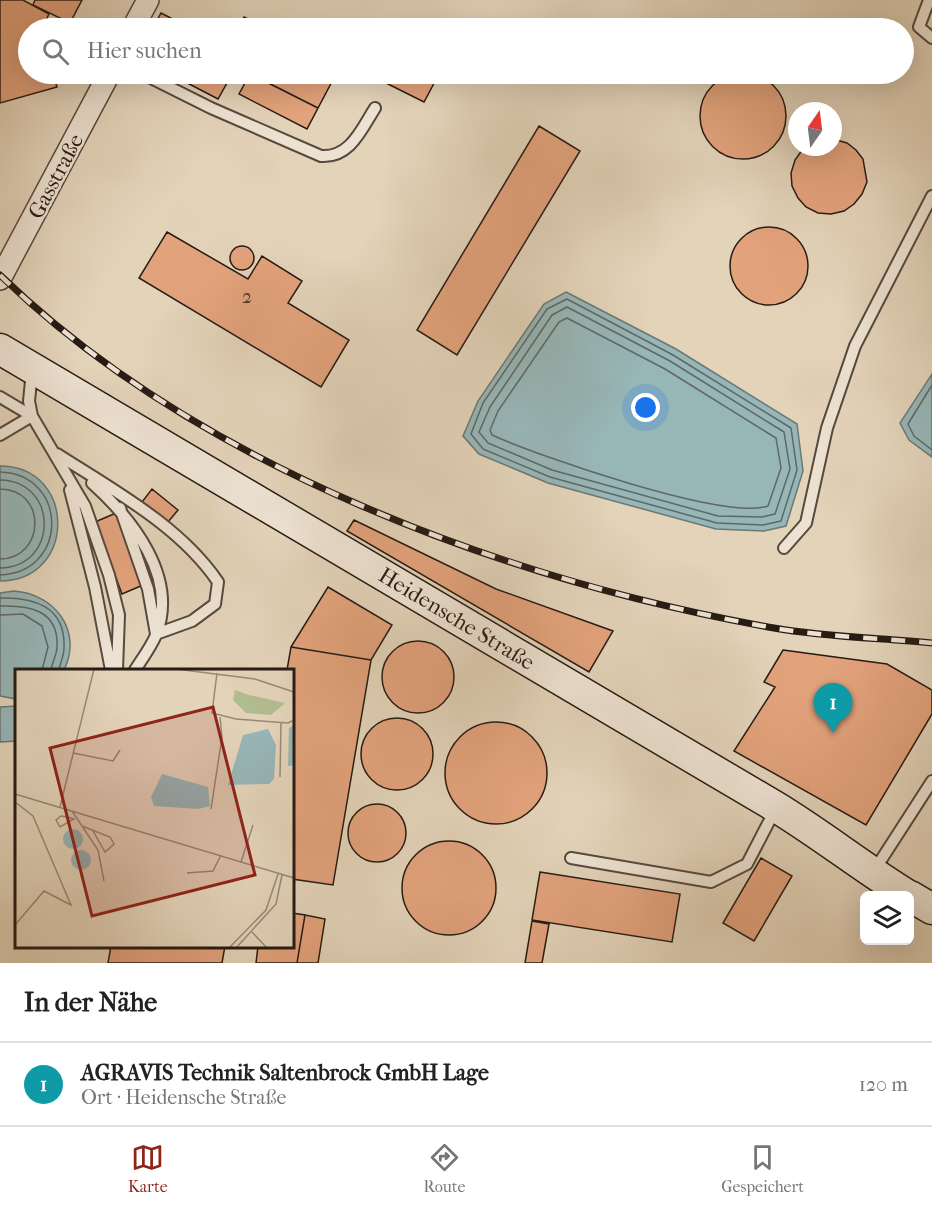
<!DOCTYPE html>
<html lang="de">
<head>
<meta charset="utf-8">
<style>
  :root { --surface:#fff; --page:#f2f2f2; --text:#222; --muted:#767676; --line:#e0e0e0; --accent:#8f2418 }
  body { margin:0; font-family:"IM FELL French Canon",serif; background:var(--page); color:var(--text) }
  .controls { position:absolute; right:18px; bottom:18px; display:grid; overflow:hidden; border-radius:9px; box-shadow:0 6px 24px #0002 }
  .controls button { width:54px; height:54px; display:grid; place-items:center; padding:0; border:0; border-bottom:2px solid var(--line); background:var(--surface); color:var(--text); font:30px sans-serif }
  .compass { position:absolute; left:788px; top:102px; width:54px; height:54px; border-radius:50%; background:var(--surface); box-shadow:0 6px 24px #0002; rotate:14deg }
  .you { position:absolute; left:646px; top:408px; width:21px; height:21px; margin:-15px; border:4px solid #fff; border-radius:50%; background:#1a73e8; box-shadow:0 0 0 9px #1a73e833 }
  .badge { display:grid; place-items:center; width:39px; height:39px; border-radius:50%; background:var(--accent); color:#fff; font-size:20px; font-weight:700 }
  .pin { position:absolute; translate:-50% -50px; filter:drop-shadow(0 2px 3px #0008) }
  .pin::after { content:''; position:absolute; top:32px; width:21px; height:18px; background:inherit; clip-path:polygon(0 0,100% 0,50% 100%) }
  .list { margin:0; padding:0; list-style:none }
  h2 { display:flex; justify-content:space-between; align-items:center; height:78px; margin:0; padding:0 24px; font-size:26px }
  h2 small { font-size:20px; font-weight:400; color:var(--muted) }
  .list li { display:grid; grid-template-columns:39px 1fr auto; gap:18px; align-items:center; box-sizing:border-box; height:84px; padding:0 24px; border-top:2px solid var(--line) }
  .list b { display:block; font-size:22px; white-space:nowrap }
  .list p { margin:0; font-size:20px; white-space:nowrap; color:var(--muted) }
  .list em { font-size:20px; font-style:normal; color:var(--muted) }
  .icon { flex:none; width:33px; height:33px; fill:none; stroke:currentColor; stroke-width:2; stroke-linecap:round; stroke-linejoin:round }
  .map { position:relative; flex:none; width:932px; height:963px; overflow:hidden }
  .search { position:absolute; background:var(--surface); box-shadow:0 6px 24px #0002; left:18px; right:18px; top:18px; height:66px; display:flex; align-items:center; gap:15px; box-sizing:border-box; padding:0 21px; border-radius:33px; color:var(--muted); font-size:22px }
  .sheet { height:162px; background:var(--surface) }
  nav { display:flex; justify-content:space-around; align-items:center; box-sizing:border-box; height:84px; border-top:2px solid var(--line); background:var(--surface); font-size:16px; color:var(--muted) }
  nav a { display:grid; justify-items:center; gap:3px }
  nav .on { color:var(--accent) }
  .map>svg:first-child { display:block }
  .water { fill:#97b6b7; stroke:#6a7876; stroke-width:1.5 }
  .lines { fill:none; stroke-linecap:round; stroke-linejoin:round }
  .shore { stroke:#5f6866; stroke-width:1.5 }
  .building { fill:#e2a27c; stroke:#271b14; stroke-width:1.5 }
  .service-casing { stroke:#56493d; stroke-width:14 }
  .minor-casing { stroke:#56493d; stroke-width:24 }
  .secondary-casing { stroke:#271b14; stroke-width:33 }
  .service { stroke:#ede2d2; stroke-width:10 }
  .minor { stroke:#ede2d2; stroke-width:21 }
  .secondary { stroke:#ede2d2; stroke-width:30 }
  .rail-casing { stroke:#271b14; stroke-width:7 }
  .rail { stroke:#ede2d2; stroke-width:4.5; stroke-dasharray:14; stroke-linecap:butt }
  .labels { text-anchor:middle; stroke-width:5; stroke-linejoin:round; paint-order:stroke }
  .number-label { font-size:20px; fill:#563d2e }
  .street-label { font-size:22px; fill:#271b14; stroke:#ede2d2 }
  .inset-road { fill:none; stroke:#988977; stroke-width:1.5 }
  .view { fill:#8f2418; fill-opacity:0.15; stroke:#8f2418; stroke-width:3 }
  .inset-edge { fill:none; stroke:#271b14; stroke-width:3 }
</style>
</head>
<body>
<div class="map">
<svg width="932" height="963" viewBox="0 0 932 963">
  <rect width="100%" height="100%" fill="#e3d3b9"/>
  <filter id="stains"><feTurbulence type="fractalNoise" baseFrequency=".00333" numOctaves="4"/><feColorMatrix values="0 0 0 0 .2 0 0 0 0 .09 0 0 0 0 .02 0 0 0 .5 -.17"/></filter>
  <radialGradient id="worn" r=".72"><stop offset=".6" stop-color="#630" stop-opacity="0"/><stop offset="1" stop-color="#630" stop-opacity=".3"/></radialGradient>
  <!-- water -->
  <path class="water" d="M566 292 676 349 797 424 803 471 786 526 764 531 716 529 548 483 479 454 463 436 478 401 544 304Z
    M932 374V457L909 440 900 423Z
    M0 466C77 466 77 581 0 581Z
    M14 591C55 594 83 631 64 670H16V699L0 696V593Z
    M16 706V741L0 742V707Z"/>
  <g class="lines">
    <!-- shore -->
    <path class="shore" d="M567 299 673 355 791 428 797 470 781 521 763 525 717 523 550 477 483 449 471 434 483 403 547 309Z
      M567 307 670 361 784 432 790 469 775 514 762 517 718 516 552 470 488 443 479 432 490 407 552 315Z
      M567 318 665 369 776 438 781 468 768 506C725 521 538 456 492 435L490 430 498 411 559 322Z
      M932 385 908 424 914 436 932 450
      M0 472C69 474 69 573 0 575
      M0 480C59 481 59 567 0 568
      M0 489C47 489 46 558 0 559
      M0 598C33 597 66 606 64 648 64 656 60 663 59 670
      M0 606C29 605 59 610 57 647 57 655 52 662 51 670
      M0 615 23 614 42 626 48 647 42 670"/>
  </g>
  <!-- building -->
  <path class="building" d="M0 0H23L49 14 42 28H28V74H53L57 87 0 103Z
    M35 0H82L70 23 33 5Z
    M161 13 190 28H153Z
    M244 17 262 26 261 28H239Z
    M700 116a43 43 0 1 1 86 0a43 43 0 1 1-86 0Z
    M170 74H232L218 99Z
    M250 74 318 108 307 129 239 94Z
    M251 74H336L318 108Z
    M368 74H439L424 102Z
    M539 126 580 151 457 355 417 330Z
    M833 139 847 143 856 150 863 159 867 182 862 194 854 204 844 211 831 214 818 213 806 207 798 198 792 186 791 173 795 160 802 150 806 147H833Z
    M730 266a39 39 0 1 1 78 0a39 39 0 1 1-78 0Z
    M167 232 248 279 262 256 302 281 288 303 349 340 321 387 139 278Z
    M230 258a12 12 0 1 1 24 0a12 12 0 1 1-24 0Z
    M152 489 178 510 168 522 142 502Z
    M116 513 143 585 122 594 95 522Z
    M354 520 496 589 613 631 589 672 347 531Z
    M328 587 392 625 371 660 291 647Z
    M382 677a36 36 0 1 1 72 0a36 36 0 1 1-72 0Z
    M291 647 371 660 333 885 292 879V670H287Z
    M783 650 887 664 932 690V714L866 825 734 751 775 687 764 682Z
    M361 754a36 36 0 1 1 72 0a36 36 0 1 1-72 0Z
    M445 773a51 51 0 1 1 102 0a51 51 0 1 1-102 0Z
    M348 833a29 29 0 1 1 58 0a29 29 0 1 1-58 0Z
    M402 888a47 47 0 1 1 94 0a47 47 0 1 1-94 0Z
    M761 858 792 876 754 941 723 923Z
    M540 872 680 894 672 942 532 920Z
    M292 913 305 915 297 963H256L258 946H292Z
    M305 915 325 919 318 963H297Z
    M532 921 549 924 542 963H525Z
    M111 946H225L222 963H108Z"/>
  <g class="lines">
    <defs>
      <path id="service" d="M929 0 919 27 932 38
        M143 74 211 108 321 156C350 158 361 130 375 108
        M32 371 29 401 32 416 85 506 109 575 119 615 117 670
        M0 397 32 416 0 435
        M57 454C113 490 180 526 218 582L215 604 192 621 156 634 148 589 120 508
        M92 483C132 519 179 577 156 635 151 647 142 659 135 670
        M70 490 95 587 111 670
        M784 548 806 523 827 428 855 346 932 196
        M571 858 711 882 747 864 775 810
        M874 871 932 781"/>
      <path id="minor" d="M133 28 148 0
        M0 279 109 74"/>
      <path id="secondary" d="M0 349 776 807C822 835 863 868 909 896
        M910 896 932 909"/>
    </defs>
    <!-- service casing -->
    <use href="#service" class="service-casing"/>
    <!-- minor casing -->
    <use href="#minor" class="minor-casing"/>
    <!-- secondary casing -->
    <use href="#secondary" class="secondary-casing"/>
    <!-- service -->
    <use href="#service" class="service"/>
    <!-- minor -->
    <use href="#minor" class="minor"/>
    <!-- secondary -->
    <use href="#secondary" class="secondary"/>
    <defs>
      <path id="rail" d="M0 275C197 466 507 581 774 628 825 637 880 638 932 643"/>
    </defs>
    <!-- rail casing -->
    <use href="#rail" class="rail-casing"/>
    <!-- rail -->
    <use href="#rail" class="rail"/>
  </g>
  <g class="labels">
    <!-- number labels -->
    <g class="number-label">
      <text x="247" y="303">2</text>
    </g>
    <!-- street labels -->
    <g class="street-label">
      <text transform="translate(55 176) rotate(-62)" y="8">Gasstraße</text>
      <text transform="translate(457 618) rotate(31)" y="8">Heidensche Straße</text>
    </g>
  </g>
  <!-- overview -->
  <g transform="translate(15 669)">
    <rect width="279" height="279" fill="#e3d3b9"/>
    <path d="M220 21 234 26 270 34 256 46 231 44 218 31Z" fill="#b2bd91"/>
    <path d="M279 56V96L273 97 274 59ZM253 60 261 76 259 110 254 115 213 116 228 66ZM147 105 193 118 195 137 183 140 139 137 136 128ZM48 170a10 10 0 1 1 20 0a10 10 0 1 1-20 0ZM56 191a10 10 0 1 1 20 0a10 10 0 1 1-20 0Z" fill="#97b6b7"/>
    <path class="inset-road" d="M161 0 240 10 279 23M202 4 197 44 221 50 273 54 279 51M58 84 98 92 105 81M265 108 266 53M0 125 279 209M0 133 18 147 56 236 29 222 0 256M45 138 79 0M196 140 207 68 205 48M57 142 83 181 89 212M46 147 52 148 59 150 45 158 41 151ZM67 157 95 168 99 175 90 183 78 162M226 193 238 156M172 204 198 202 206 186M237 263 252 279M214 279 251 241 263 205M221 279 261 235 267 206"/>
    <path class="view" d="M198 38 240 206 77 247 35 79Z"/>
    <rect width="279" height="279" class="inset-edge"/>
  </g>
  <rect width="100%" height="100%" filter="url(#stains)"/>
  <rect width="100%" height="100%" fill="url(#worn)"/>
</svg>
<div class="controls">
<button><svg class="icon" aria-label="layers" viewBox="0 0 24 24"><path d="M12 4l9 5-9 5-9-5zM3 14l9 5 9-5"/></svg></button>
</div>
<svg class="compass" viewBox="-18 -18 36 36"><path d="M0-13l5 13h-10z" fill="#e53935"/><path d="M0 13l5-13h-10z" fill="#767676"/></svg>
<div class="you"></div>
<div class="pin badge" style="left:833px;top:733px;background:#0f9aa8">1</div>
<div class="search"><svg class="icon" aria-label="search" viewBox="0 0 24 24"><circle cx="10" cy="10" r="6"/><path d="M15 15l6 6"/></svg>Hier suchen</div>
</div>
<section class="sheet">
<h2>In der Nähe<small></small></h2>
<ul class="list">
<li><span class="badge" style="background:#0f9aa8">1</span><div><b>AGRAVIS Technik Saltenbrock GmbH Lage</b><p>Ort · Heidensche Straße</p></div><em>120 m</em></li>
</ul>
</section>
<nav>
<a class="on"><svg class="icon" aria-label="map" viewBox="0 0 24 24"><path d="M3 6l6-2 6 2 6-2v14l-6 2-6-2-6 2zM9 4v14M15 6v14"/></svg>Karte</a>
<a><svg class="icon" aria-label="directions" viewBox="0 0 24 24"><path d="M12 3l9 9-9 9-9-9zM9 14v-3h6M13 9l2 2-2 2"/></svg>Route</a>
<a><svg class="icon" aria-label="saved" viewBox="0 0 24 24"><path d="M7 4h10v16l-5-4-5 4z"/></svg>Gespeichert</a>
</nav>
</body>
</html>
